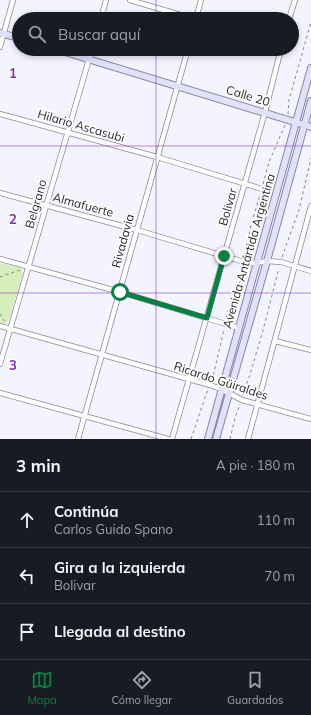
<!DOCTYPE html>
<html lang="es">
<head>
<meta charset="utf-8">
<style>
  :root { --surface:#171b24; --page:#20242c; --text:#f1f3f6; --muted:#9ea1a6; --line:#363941; --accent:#0b8043 }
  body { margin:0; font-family:Mulish,sans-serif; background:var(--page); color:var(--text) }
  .stop { position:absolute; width:12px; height:12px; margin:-9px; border:3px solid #0b8043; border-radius:50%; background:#fff }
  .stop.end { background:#0b8043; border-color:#fff; box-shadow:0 1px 4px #0008 }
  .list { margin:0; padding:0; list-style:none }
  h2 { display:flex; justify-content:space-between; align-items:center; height:52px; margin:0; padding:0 16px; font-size:17px }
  h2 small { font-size:13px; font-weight:400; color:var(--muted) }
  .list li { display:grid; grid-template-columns:26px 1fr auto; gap:12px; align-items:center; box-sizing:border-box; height:56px; padding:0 16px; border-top:1px solid var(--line) }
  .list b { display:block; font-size:15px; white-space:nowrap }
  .list p { margin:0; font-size:13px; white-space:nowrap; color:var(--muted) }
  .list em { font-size:13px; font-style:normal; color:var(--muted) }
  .icon { flex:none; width:22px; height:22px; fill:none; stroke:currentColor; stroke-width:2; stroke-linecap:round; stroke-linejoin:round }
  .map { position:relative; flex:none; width:311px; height:439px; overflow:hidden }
  .search { position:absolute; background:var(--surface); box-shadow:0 2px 6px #0003; left:12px; right:12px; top:12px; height:44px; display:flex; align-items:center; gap:10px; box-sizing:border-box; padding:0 14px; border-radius:22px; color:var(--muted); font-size:15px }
  .sheet { height:220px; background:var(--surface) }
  nav { display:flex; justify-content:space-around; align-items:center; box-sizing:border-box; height:56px; border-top:1px solid var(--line); background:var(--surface); font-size:11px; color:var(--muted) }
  nav a { display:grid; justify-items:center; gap:2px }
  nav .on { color:var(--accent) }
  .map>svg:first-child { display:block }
  .green { fill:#d6efba }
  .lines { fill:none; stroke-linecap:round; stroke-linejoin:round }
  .street-casing { stroke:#87879f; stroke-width:6 }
  .secondary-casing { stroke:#87879f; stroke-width:8 }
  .path { stroke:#85858f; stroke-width:1; stroke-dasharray:3 3; stroke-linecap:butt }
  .street { stroke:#fff; stroke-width:4.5 }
  .secondary { stroke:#e2e1fb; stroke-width:6 }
  .route { stroke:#0b8043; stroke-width:5 }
  .grid { fill:none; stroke:#7b2cbf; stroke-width:1; stroke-opacity:0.55 }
  .labels { text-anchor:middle; stroke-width:3.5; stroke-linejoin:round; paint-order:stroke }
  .street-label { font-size:12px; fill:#1e1e27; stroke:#fff }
  .grid-label { font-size:13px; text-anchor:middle; font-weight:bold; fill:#7b2cbf; stroke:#fff; stroke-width:3.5; stroke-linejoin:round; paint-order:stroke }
</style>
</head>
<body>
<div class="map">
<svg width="311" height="439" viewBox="0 0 311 439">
  <rect width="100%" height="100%" fill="#f3f4ff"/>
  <!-- green -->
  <path class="green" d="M0 263 20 268 23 273 9 320 4 324 0 322Z"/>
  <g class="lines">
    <defs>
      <path id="street" d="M130 0 194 19
        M101 19 106 0
        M196 19 201 0
        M289 19 295 0
        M0 47 13 0
        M0 114 157 157 262 189
        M0 193 137 230 244 262 256 263 267 261 281 262 311 271
        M0 259 120 292 239 328
        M0 326 210 385 221 389 242 400 311 419
        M275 341 311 350
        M0 364 92 49
        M0 393 168 439
        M78 439 188 49
        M172 439 265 112 281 49
        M248 439 311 206"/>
      <path id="secondary" d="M0 33 19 38
        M55 49 311 127
        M208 439 311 68
        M216 439 267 261 311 101"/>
    </defs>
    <!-- street casing -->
    <use href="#street" class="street-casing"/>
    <!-- secondary casing -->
    <use href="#secondary" class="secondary-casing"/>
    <!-- path -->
    <path class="path" d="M288 114 289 100 311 22
      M263 184 269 162 285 125
      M282 257 299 210 311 158
      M245 258 251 225 260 195
      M0 277 20 270
      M0 314 5 322
      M226 318 229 308 242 277 244 267
      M212 381 224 329
      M243 395 244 388 248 381 262 334 279 268
      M191 439 208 389
      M230 439 235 418 240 404"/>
    <!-- street -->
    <use href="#street" class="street"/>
    <!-- secondary -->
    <use href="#secondary" class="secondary"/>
  </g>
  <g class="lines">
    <!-- route -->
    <path class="route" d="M120 292 207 318 224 256"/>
  </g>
  <!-- grid -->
  <path class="grid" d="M156 0V19M156 49V439M0 146H311M0 293H311"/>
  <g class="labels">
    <!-- street labels -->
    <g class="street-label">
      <text transform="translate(248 96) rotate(17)" y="4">Calle 20</text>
      <text transform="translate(81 126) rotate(16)" y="4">Hilario Ascasubi</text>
      <text transform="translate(36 204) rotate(-74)" y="4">Belgrano</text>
      <text transform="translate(83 205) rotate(15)" y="4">Almafuerte</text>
      <text transform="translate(228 207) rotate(-74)" y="4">Bolivar</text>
      <text transform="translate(123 241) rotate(-75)" y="4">Rivadavia</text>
      <text transform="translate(249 251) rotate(-74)" y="4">Avenida Antártida Argentina</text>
      <text transform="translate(221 381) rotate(18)" y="4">Ricardo Güiraldes</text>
    </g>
  </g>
  <g class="grid-label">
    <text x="13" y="78">1</text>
    <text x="13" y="224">2</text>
    <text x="13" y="370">3</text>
  </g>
</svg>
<div class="stop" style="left:120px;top:292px"></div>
<div class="stop end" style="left:224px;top:256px"></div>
<div class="search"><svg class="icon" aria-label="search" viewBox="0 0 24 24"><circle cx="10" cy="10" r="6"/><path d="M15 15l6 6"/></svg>Buscar aquí</div>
</div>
<section class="sheet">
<h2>3 min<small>A pie · 180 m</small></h2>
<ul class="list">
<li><svg class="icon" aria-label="ahead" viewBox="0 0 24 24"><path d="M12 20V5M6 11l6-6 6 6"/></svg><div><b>Continúa</b><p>Carlos Guido Spano</p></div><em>110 m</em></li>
<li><svg class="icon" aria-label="left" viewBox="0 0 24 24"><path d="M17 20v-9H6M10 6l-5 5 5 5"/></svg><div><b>Gira a la izquierda</b><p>Bolivar</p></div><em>70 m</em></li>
<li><svg class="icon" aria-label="arrive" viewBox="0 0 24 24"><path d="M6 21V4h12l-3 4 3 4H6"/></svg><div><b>Llegada al destino</b></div></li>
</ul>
</section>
<nav>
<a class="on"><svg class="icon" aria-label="map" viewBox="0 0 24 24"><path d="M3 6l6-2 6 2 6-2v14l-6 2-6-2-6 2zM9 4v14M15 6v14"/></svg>Mapa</a>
<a><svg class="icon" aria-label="directions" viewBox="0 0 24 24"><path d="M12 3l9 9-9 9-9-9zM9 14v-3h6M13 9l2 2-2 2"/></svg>Cómo llegar</a>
<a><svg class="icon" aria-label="saved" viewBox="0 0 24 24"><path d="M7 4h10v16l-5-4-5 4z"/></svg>Guardados</a>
</nav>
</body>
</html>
